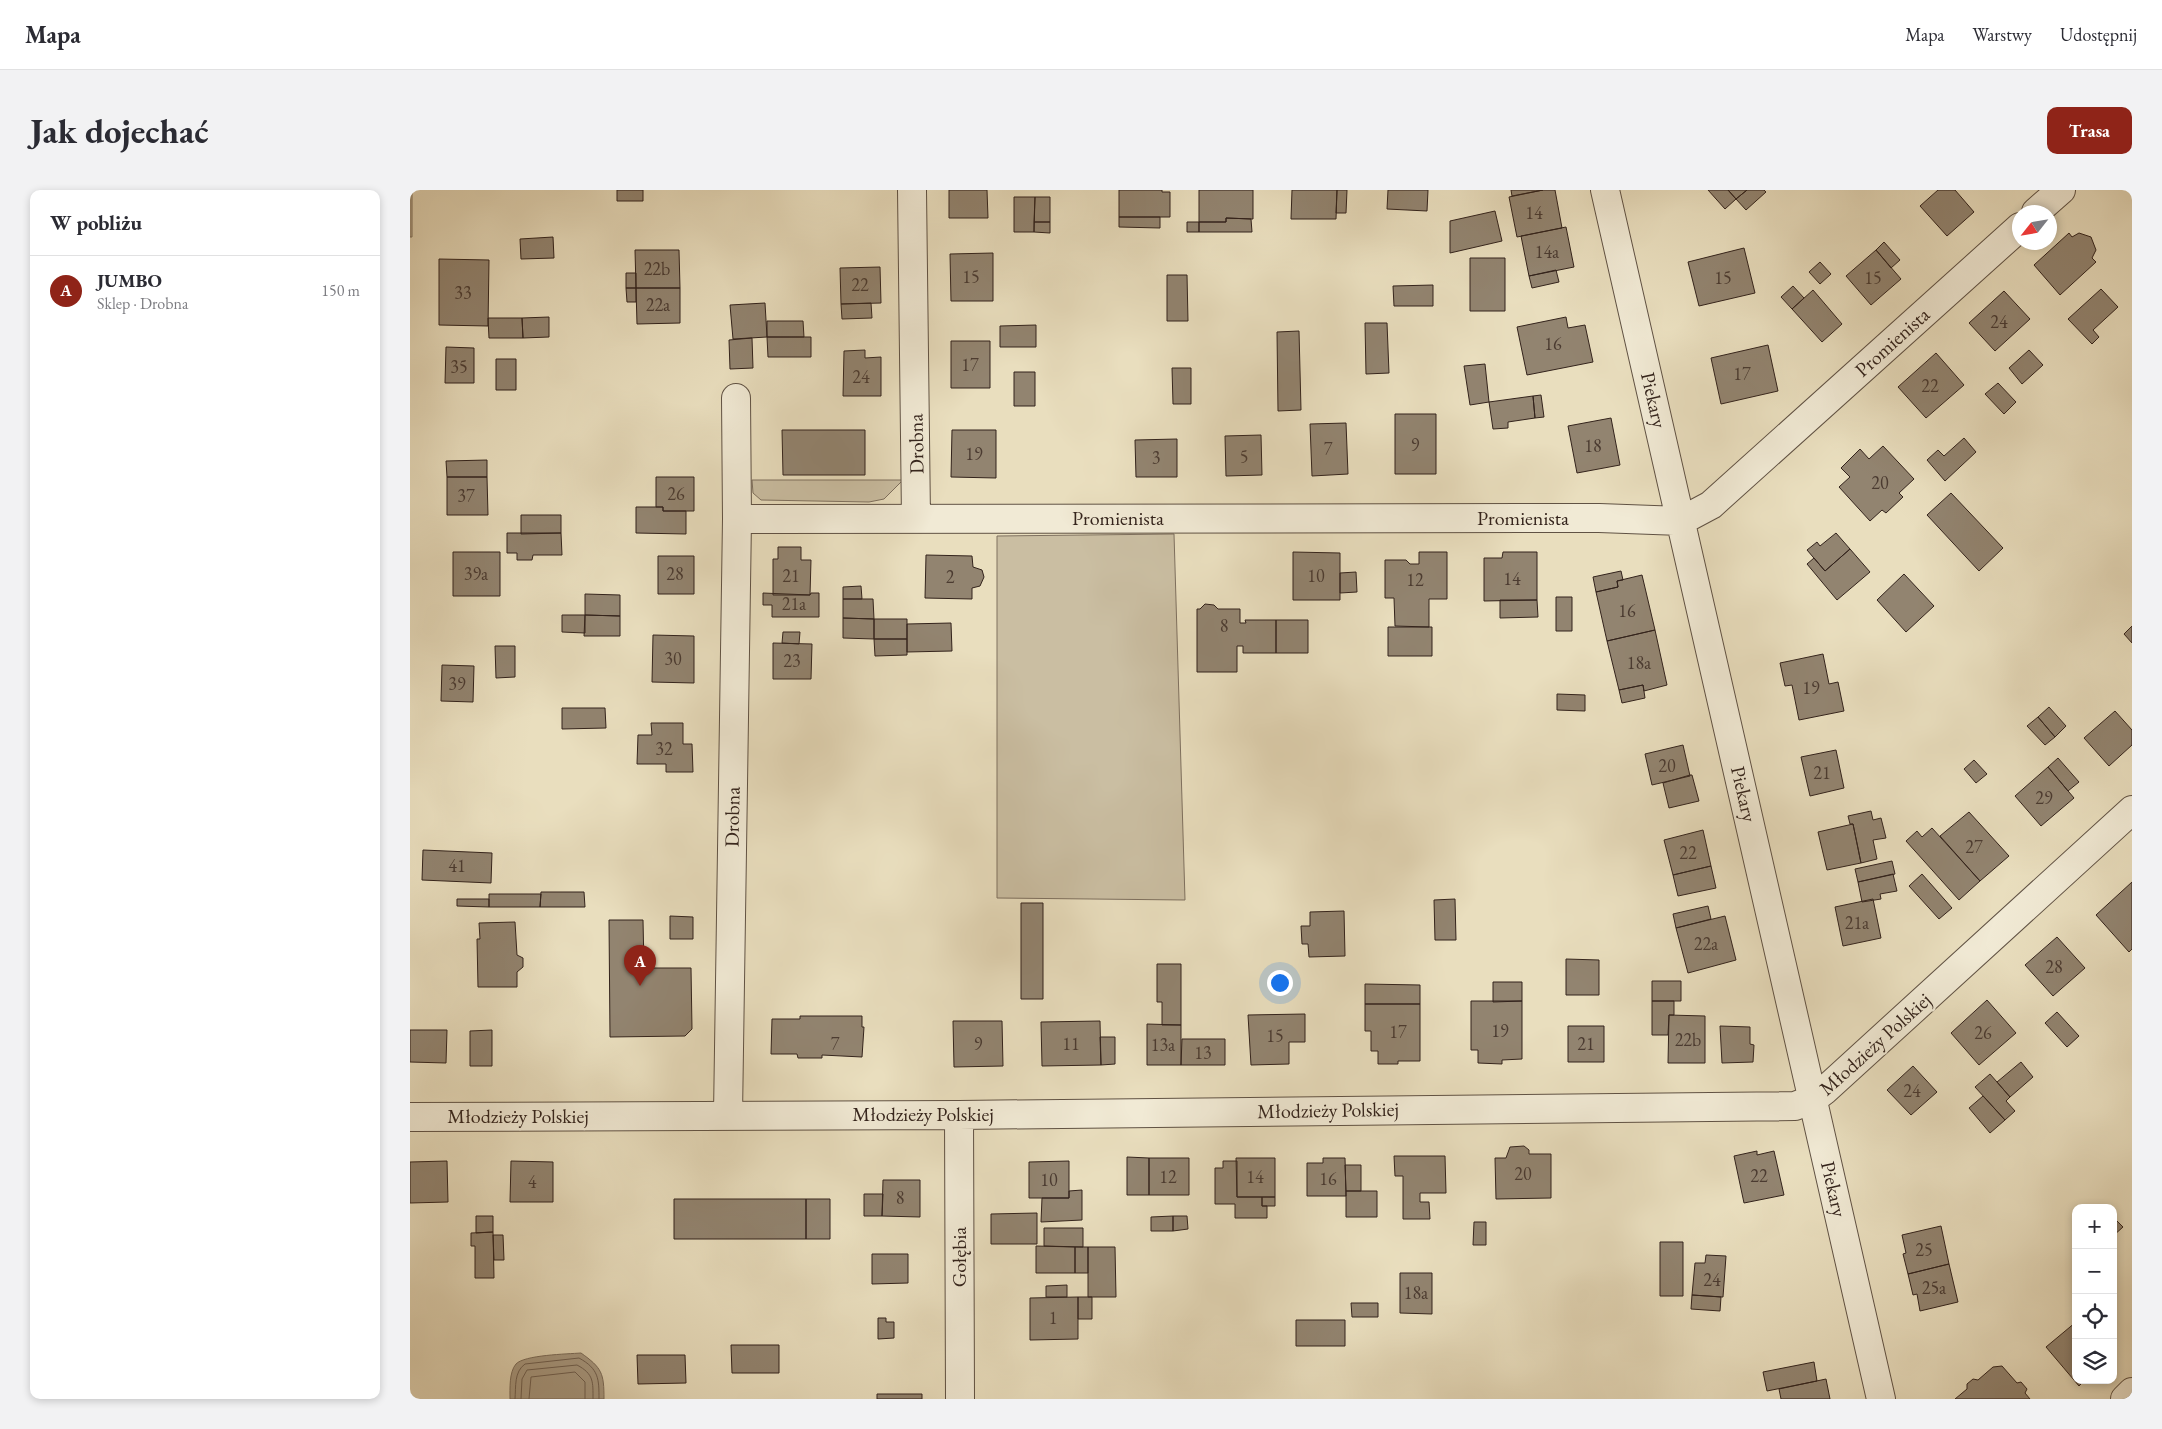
<!DOCTYPE html>
<html lang="pl">
<head>
<meta charset="utf-8">
<style>
  :root { --surface:#fff; --page:#f2f2f3; --text:#2b2b33; --muted:#7c7c81; --line:#e1e1e2; --accent:#8f2418 }
  body { margin:0; font-family:"EB Garamond",serif; background:var(--page); color:var(--text) }
  .controls { position:absolute; right:15px; bottom:15px; display:grid; overflow:hidden; border-radius:10px; box-shadow:0 2px 8px #0003 }
  .controls button { width:45px; height:45px; display:grid; place-items:center; padding:0; border:0; border-bottom:1px solid var(--line); background:var(--surface); color:var(--text); font:25px sans-serif }
  .compass { position:absolute; left:1602px; top:15px; width:45px; height:45px; border-radius:50%; background:var(--surface); box-shadow:0 2px 8px #0003; rotate:239deg }
  .you { position:absolute; left:869px; top:792px; width:18px; height:18px; margin:-12px; border:4px solid #fff; border-radius:50%; background:#1a73e8; box-shadow:0 0 0 8px #1a73e833 }
  .badge { display:grid; place-items:center; width:32px; height:32px; border-radius:50%; background:var(--accent); color:#fff; font-size:16px; font-weight:700 }
  .pin { position:absolute; translate:-50% -41px; filter:drop-shadow(0 1px 2px #0008) }
  .pin::after { content:''; position:absolute; top:26px; width:18px; height:15px; background:inherit; clip-path:polygon(0 0,100% 0,50% 100%) }
  .list { margin:0; padding:0; list-style:none }
  h2 { display:flex; justify-content:space-between; align-items:center; height:65px; margin:0; padding:0 20px; font-size:21px }
  h2 small { font-size:16px; font-weight:400; color:var(--muted) }
  .list li { display:grid; grid-template-columns:32px 1fr auto; gap:15px; align-items:center; box-sizing:border-box; height:70px; padding:0 20px; border-top:1px solid var(--line) }
  .list b { display:block; font-size:19px; white-space:nowrap }
  .list p { margin:0; font-size:16px; white-space:nowrap; color:var(--muted) }
  .list em { font-size:16px; font-style:normal; color:var(--muted) }
  .icon { flex:none; width:28px; height:28px; fill:none; stroke:currentColor; stroke-width:2; stroke-linecap:round; stroke-linejoin:round }
  .map { position:relative; flex:none; width:1722px; height:1209px; overflow:hidden; border-radius:10px }
  header { display:flex; align-items:center; gap:30px; box-sizing:border-box; height:70px; padding:0 25px; background:var(--surface); border-bottom:1px solid var(--line) }
  header strong { font-size:24px }
  nav { display:flex; gap:28px; margin-inline-start:auto; font-size:18px }
  .intro { display:flex; align-items:center; justify-content:space-between; box-sizing:border-box; height:120px; padding:0 30px }
  h1 { margin:0; font-size:35px }
  .button { padding:12px 22px; border-radius:10px; background:var(--accent); color:#fff; font-size:18px; font-weight:700 }
  main { display:flex; gap:30px; padding:0 30px }
  aside { flex:1; background:var(--surface); border-radius:10px; box-shadow:0 2px 8px #0003 }
  .map>svg:first-child { display:block }
  .green { fill:#cabea2; stroke:#7e705f }
  .water { fill:#ab9e87; stroke:#7b6d5c }
  .lines { fill:none; stroke-linecap:round; stroke-linejoin:round }
  .shore { stroke:#6f6052; stroke-width:1 }
  .building { fill:#928470; stroke:#33231c }
  .minor-casing { stroke:#605244; stroke-width:30 }
  .minor { stroke:#f1ead5; stroke-width:28 }
  .labels { text-anchor:middle; stroke-width:4.5; stroke-linejoin:round; paint-order:stroke }
  .number-label { font-size:18px; fill:#4b3b31 }
  .street-label { font-size:20px; fill:#33231c; stroke:#f1ead5 }
</style>
</head>
<body>
<header>
<strong>Mapa</strong>
<nav><a>Mapa</a><a>Warstwy</a><a>Udostępnij</a></nav>
</header>
<div class="intro"><h1>Jak dojechać</h1><a class="button">Trasa</a></div>
<main>
<aside>
<h2>W pobliżu<small></small></h2>
<ul class="list">
<li><span class="badge">A</span><div><b>JUMBO</b><p>Sklep · Drobna</p></div><em>150 m</em></li>
</ul>
</aside>
<div class="map">
<svg width="1722" height="1209" viewBox="0 0 1722 1209">
  <rect width="100%" height="100%" fill="#e9debe"/>
  <filter id="stains"><feTurbulence type="fractalNoise" baseFrequency=".004" numOctaves="4"/><feColorMatrix values="0 0 0 0 .2 0 0 0 0 .09 0 0 0 0 .02 0 0 0 .5 -.17"/></filter>
  <radialGradient id="worn" r=".72"><stop offset=".6" stop-color="#630" stop-opacity="0"/><stop offset="1" stop-color="#630" stop-opacity=".3"/></radialGradient>
  <!-- green -->
  <path class="green" d="M0 0H2V47H0Z
    M342 290H493L474 309 459 312 351 310 343 303Z
    M764 344 775 710 587 708V346Z"/>
  <!-- water -->
  <path class="water" d="M171 1163C192 1178 194 1183 194 1209H100C100 1199 99 1182 106 1174 114 1165 157 1164 171 1163Z"/>
  <g class="lines">
    <!-- shore -->
    <path class="shore" d="M105 1209C106 1196 104 1182 115 1174L169 1168C189 1179 189 1189 189 1209
      M111 1209 112 1189 117 1180 167 1175C184 1184 183 1192 183 1209
      M119 1209 121 1187 165 1182 175 1192V1209"/>
  </g>
  <!-- building -->
  <path class="building" d="M207 0H233V11H207Z
    M539 0H577L578 28H539Z
    M709 0H752V2H760V27H709Z
    M789 0H843V29L816 28V32H789Z
    M882 0H927L926 29H881Z
    M927 0H937L936 23H926Z
    M978 0H1018L1017 21 977 19Z
    M1101 0H1133L1102 6Z
    M1133 0H1145L1152 38 1107 47 1099 7Z
    M1298 0H1318L1326 9 1315 19Z
    M1318 0H1337L1326 9Z
    M1337 0H1354L1356 2 1336 20 1326 9Z
    M1528 0H1545L1564 22 1537 46 1510 16Z
    M604 7H625L624 42H604Z
    M625 7H640V32H624Z
    M1085 21 1092 51 1040 63V31Z
    M709 27H750V38L709 37Z
    M816 28 841 29 842 42H789V32H816Z
    M624 32H640V43L624 42Z
    M777 32H789V42H777Z
    M1156 37 1164 77 1119 86 1111 46Z
    M1659 43 1662 47 1669 43 1681 47 1686 60 1682 68 1686 72 1650 105 1624 75Z
    M143 47 144 68 111 69 110 49Z
    M1474 52 1490 70 1481 78 1466 60Z
    M1334 58 1345 103 1289 116 1278 72Z
    M225 60H269L270 98H226Z
    M1466 60 1491 89 1461 115 1436 86Z
    M583 63V111H541L540 64Z
    M1060 68H1095V121H1060Z
    M29 69 79 70 78 136 29 135Z
    M1410 72 1421 84 1410 94 1399 82Z
    M470 77 471 113 431 114 430 78Z
    M1146 80 1149 92 1122 98 1119 86Z
    M216 83H226V98H216Z
    M757 85H777L778 131H757Z
    M1023 95V116H984L983 96Z
    M1383 96 1394 108 1382 119 1371 107Z
    M216 98H226V112H217Z
    M226 98H270V133L227 134Z
    M1691 99 1708 117 1683 140 1689 147 1682 154 1658 129Z
    M1403 100 1432 134 1412 152 1382 119Z
    M1594 101 1620 129 1585 161 1559 133Z
    M355 113 357 147 323 149 320 115Z
    M461 113 462 128 432 129 431 114Z
    M139 127V147L113 148 112 128Z
    M1156 127 1158 138 1175 135 1183 172 1117 185 1107 137Z
    M78 128H112L113 148H79Z
    M357 131H393L394 147H357Z
    M955 133H977L979 183 956 184Z
    M626 135V157H590V136Z
    M889 141 891 220 868 221 867 142Z
    M357 147H401V167H358Z
    M342 148 343 178 320 179 319 150Z
    M541 151H580V198H541Z
    M1358 155 1368 201 1311 214 1301 168Z
    M36 157 64 158V193H35Z
    M455 160V168L471 167V206H433L434 161Z
    M1619 160 1633 175 1612 194 1599 178Z
    M1526 163 1554 195 1516 228 1488 197Z
    M86 169H106V200H86Z
    M1075 174 1079 212 1060 215 1054 176Z
    M762 178H781V214H763Z
    M604 182H625V216H604Z
    M1588 193 1606 212 1594 224 1575 204Z
    M1131 205 1134 227 1125 228 1123 206Z
    M1123 206 1125 228 1098 232V238L1083 239 1079 212Z
    M985 224H1026V284H985Z
    M1201 228 1210 275 1167 283 1158 236Z
    M936 233 938 284 902 286 900 234Z
    M372 240H455V285H373Z
    M542 240H586V288L541 287Z
    M851 245 852 285 816 286 815 246Z
    M1554 248 1566 262 1535 291 1517 270 1528 260 1534 266Z
    M767 249V287H726L725 250Z
    M1473 256 1504 289 1489 303 1493 307 1476 323 1472 320 1460 331 1429 297 1440 287 1431 278 1450 259 1459 269Z
    M77 270V287H37L36 271Z
    M37 287H77L78 325H37Z
    M246 287H284V321H253V317H246Z
    M1541 303 1593 358 1569 381 1517 325Z
    M226 317H253V321H276V344L226 343Z
    M111 325H151V343L111 344Z
    M97 343H151L152 365H123L122 370H107V363H97Z
    M1426 343 1440 359 1415 381 1397 360 1407 352 1410 356Z
    M368 357H391V370H401L400 405H363V369H368Z
    M1440 359 1460 382 1427 410 1397 374 1404 368 1415 381Z
    M43 362H90V406H43Z
    M883 362 930 363V410H883Z
    M1009 362H1037V409H1019V437L985 436 984 408H975V370H996L1000 374H1009Z
    M1093 362H1127V410L1074 411V368H1092Z
    M516 365 562 366 563 377 572 380 574 387 570 396 562 398V409L515 408Z
    M248 366H284V404H248Z
    M1211 381 1213 390 1207 391 1208 397 1186 402 1183 387Z
    M946 382 947 402 930 403V383Z
    M1494 384 1524 416 1496 442 1467 410Z
    M1232 385 1245 440 1197 451 1186 402 1208 397 1207 391Z
    M451 396 452 409H433V397Z
    M353 403 400 405 401 403H409V427H362V415H353Z
    M175 404 210 405V426L175 425Z
    M1146 407H1162V441H1146Z
    M433 409H463L464 429 433 428Z
    M1090 410H1127L1128 427 1090 428Z
    M795 414 804 415 808 419H830V433H836L835 430H866V463H833V456H827V482H787V419H790Z
    M152 425H175V443L152 442Z
    M175 425 210 426V446H174Z
    M433 428 464 429V449L433 448Z
    M464 429H497V449H464Z
    M866 430H898V463H866Z
    M541 433 542 461 497 462V434Z
    M1722 436V453L1714 444Z
    M978 437H1022V466H978Z
    M1245 440 1257 495 1234 501 1233 495 1209 500 1197 451Z
    M373 442H390L389 454 372 453Z
    M243 445 284 446V493L242 492Z
    M464 449H497V465L465 466Z
    M363 453 402 454 401 489H363Z
    M85 456H105V487L86 488Z
    M1413 464 1419 494 1428 492 1434 521 1389 530 1382 495 1375 496 1370 473Z
    M32 475 64 476 63 512 31 511Z
    M1233 495 1235 508 1212 513 1209 500Z
    M1147 504 1175 505V521L1147 520Z
    M1639 517 1656 536 1645 547 1628 527Z
    M152 518H195L196 538 152 539Z
    M1705 521 1722 540V555L1699 576 1674 548Z
    M1628 527 1645 547 1635 555 1617 536Z
    M241 533H273V554H282L283 582H256V574H227L228 545H242Z
    M1273 555 1280 586 1242 595 1235 564Z
    M1426 560 1434 598 1400 606 1391 567Z
    M1648 568 1669 592 1658 601 1638 577Z
    M1564 570 1577 584 1566 593 1554 579Z
    M1638 577 1664 608 1631 636 1605 606Z
    M1280 585H1282L1289 611 1259 618 1253 593Z
    M1461 621 1463 630 1471 628 1476 648 1463 650 1467 669 1451 673 1443 634H1440L1438 626Z
    M1559 622 1599 666 1570 691 1530 646Z
    M1443 634 1451 673 1417 680 1408 642Z
    M1522 638 1570 691 1549 710 1496 651 1507 641 1512 647Z
    M1293 640 1301 676 1263 685 1254 650Z
    M13 660 82 663 81 693 12 690Z
    M1482 671 1485 684 1448 692 1445 679Z
    M1301 676 1306 698 1268 706 1263 685Z
    M1483 684 1487 701 1470 704 1471 709 1452 712 1448 692Z
    M1512 684 1542 718 1529 729 1499 696Z
    M1722 692V759L1719 762 1686 725Z
    M131 702H174L175 717H130Z
    M79 704H131L130 717H79Z
    M47 709H79V717L47 716Z
    M1045 709 1046 750H1025L1024 710Z
    M1463 709 1471 748 1433 756 1425 717Z
    M611 713H633V809H611Z
    M1298 716 1301 729 1266 738 1263 724Z
    M934 721 935 766 899 767 898 754H892L891 736H900V722Z
    M260 726 283 727V749H260Z
    M1315 726 1326 770 1278 783 1266 738Z
    M199 730H233L234 778H281L282 839 275 846 200 847Z
    M105 732 107 765 113 768V777L107 782V797H68L67 749H70L69 733Z
    M1647 747 1675 778 1643 806 1615 775Z
    M1156 769 1189 770V805H1156Z
    M747 774H771V835H752V812H747Z
    M1242 791H1271V811H1242Z
    M1083 792H1112V811L1083 812Z
    M955 794 1010 795V814H955Z
    M1577 810 1606 843 1569 875 1541 843Z
    M1061 811H1112V869L1092 870V874L1068 873V860H1061Z
    M1242 811H1264V825H1259L1258 845H1242Z
    M955 814H1010V871H988V874H968V861H961V841H955Z
    M1647 822 1669 846 1657 857 1635 833Z
    M895 824V852H879V874L841 875 838 825Z
    M1259 825 1295 826V873H1258Z
    M390 826H452V837H454L452 867 412 865V868H388L387 864H361L362 829H390Z
    M543 831H592L593 876 544 877Z
    M690 831 691 875 632 876 631 832Z
    M737 834 771 835V875H737Z
    M1158 836H1194V872H1158Z
    M1310 836 1340 837V854L1344 855 1343 872 1312 873Z
    M0 840H37L36 873 0 872Z
    M82 840V876H60V841Z
    M690 847H705V874L691 875Z
    M772 849H815V875H771Z
    M1611 872 1623 887 1600 907 1587 892Z
    M1503 876 1527 902 1501 925 1477 900Z
    M1580 884 1600 907 1596 911 1605 921 1595 930 1565 897Z
    M1573 906 1595 930 1580 943 1559 918Z
    M1114 956 1119 960V964H1141V1008L1086 1009 1085 968H1096L1100 957Z
    M1347 961V965L1364 961 1374 1005 1334 1013 1324 966Z
    M984 966H1035L1036 1003H1010V1012H1019L1020 1029H993V986H985Z
    M717 967 739 968V1005H717Z
    M739 968H779V1005H739Z
    M826 968H865V1007H827Z
    M913 968H935L936 1006H897V973H913Z
    M37 971 38 1012 0 1013V972Z
    M101 971 143 972V1012H100Z
    M659 971V1008H619V972Z
    M813 971H827V1007H852V1016H857V1028H825V1014H805V978H813Z
    M935 975H951V1001H936Z
    M473 990H510V1027L472 1026Z
    M672 1000V1030L631 1032 632 1008H659V1001Z
    M936 1001H967V1027H936Z
    M454 1004H473L472 1026H454Z
    M852 1007H865V1016H852Z
    M264 1009H396V1049H264Z
    M396 1009H420V1049H396Z
    M627 1023V1054H581V1024Z
    M66 1026H83V1042L66 1043Z
    M763 1026V1041H741V1027Z
    M763 1026H777L778 1039 763 1041Z
    M1703 1027 1713 1037 1703 1046Z
    M1064 1032H1076V1055H1063Z
    M1531 1036 1539 1074 1498 1084 1493 1064 1496 1063 1492 1045Z
    M634 1038H673V1057L634 1056Z
    M83 1042 84 1088H65V1056H61V1043Z
    M83 1045H93L94 1070H84Z
    M1250 1052H1273V1106H1250Z
    M626 1056 665 1057V1083H626Z
    M665 1057H678V1083H665Z
    M678 1057H705L706 1107H678Z
    M462 1064H498V1093L462 1094Z
    M1296 1065 1316 1066 1313 1107 1282 1105 1285 1073H1295Z
    M1539 1074 1548 1112 1510 1121 1507 1104 1503 1105 1498 1084Z
    M990 1083H1022V1124L990 1123Z
    M657 1095V1107H636V1096Z
    M1282 1105 1311 1107 1310 1121 1281 1119Z
    M668 1107H682V1129H668Z
    M668 1107V1149L620 1150V1108Z
    M941 1113H968V1127H942Z
    M468 1128H476V1132H484V1148L468 1149Z
    M886 1130H935V1156H886Z
    M1666 1132V1190H1675L1669 1196 1636 1157Z
    M321 1155H369V1183H322Z
    M227 1165H275L276 1193 228 1194Z
    M1404 1172 1407 1191 1357 1201 1353 1182Z
    M1592 1176 1607 1193 1611 1192 1617 1199 1615 1203 1620 1209H1545L1557 1199V1194L1563 1189 1568 1190 1583 1177Z
    M1416 1189 1420 1209H1371L1369 1199Z
    M467 1204H512V1209H467Z"/>
  <g class="lines">
    <defs>
      <path id="minor" d="M502 0 506 328
        M1195 0 1471 1209
        M1626 22 1651 0
        M326 208 327 329
        M318 925 327 329 1189 328 1271 331 1301 315 1610 37
        M549 925 550 1209
        M0 927 549 925 1385 916 1403 909 1415 900 1722 620
        M1715 1209 1722 1202"/>
    </defs>
    <!-- minor casing -->
    <use href="#minor" class="minor-casing"/>
    <!-- minor -->
    <use href="#minor" class="minor"/>
  </g>
  <g class="labels">
    <!-- number labels -->
    <g class="number-label">
      <text x="1124" y="29">14</text>
      <text x="1137" y="68">14a</text>
      <text x="247" y="85">22b</text>
      <text x="561" y="93">15</text>
      <text x="1313" y="94">15</text>
      <text x="1463" y="94">15</text>
      <text x="450" y="101">22</text>
      <text x="53" y="109">33</text>
      <text x="248" y="121">22a</text>
      <text x="1589" y="138">24</text>
      <text x="1143" y="160">16</text>
      <text x="560" y="181">17</text>
      <text x="49" y="183">35</text>
      <text x="1332" y="190">17</text>
      <text x="451" y="193">24</text>
      <text x="1520" y="202">22</text>
      <text x="1005" y="261">9</text>
      <text x="1183" y="262">18</text>
      <text x="918" y="265">7</text>
      <text x="564" y="270">19</text>
      <text x="834" y="273">5</text>
      <text x="746" y="274">3</text>
      <text x="1470" y="299">20</text>
      <text x="266" y="310">26</text>
      <text x="56" y="312">37</text>
      <text x="66" y="390">39a</text>
      <text x="265" y="390">28</text>
      <text x="381" y="392">21</text>
      <text x="906" y="392">10</text>
      <text x="540" y="393">2</text>
      <text x="1102" y="395">14</text>
      <text x="1005" y="396">12</text>
      <text x="384" y="420">21a</text>
      <text x="1217" y="427">16</text>
      <text x="814" y="442">8</text>
      <text x="263" y="475">30</text>
      <text x="382" y="477">23</text>
      <text x="1229" y="479">18a</text>
      <text x="47" y="500">39</text>
      <text x="1401" y="504">19</text>
      <text x="254" y="565">32</text>
      <text x="1257" y="582">20</text>
      <text x="1412" y="589">21</text>
      <text x="1634" y="614">29</text>
      <text x="1564" y="663">27</text>
      <text x="1278" y="669">22</text>
      <text x="47" y="682">41</text>
      <text x="1447" y="739">21a</text>
      <text x="1296" y="760">22a</text>
      <text x="1644" y="783">28</text>
      <text x="1090" y="847">19</text>
      <text x="988" y="848">17</text>
      <text x="1573" y="849">26</text>
      <text x="865" y="852">15</text>
      <text x="1278" y="856">22b</text>
      <text x="425" y="860">7</text>
      <text x="568" y="860">9</text>
      <text x="661" y="860">11</text>
      <text x="1176" y="860">21</text>
      <text x="753" y="861">13a</text>
      <text x="793" y="869">13</text>
      <text x="1502" y="907">24</text>
      <text x="1113" y="990">20</text>
      <text x="1349" y="992">22</text>
      <text x="758" y="993">12</text>
      <text x="845" y="993">14</text>
      <text x="918" y="995">16</text>
      <text x="639" y="996">10</text>
      <text x="122" y="998">4</text>
      <text x="490" y="1014">8</text>
      <text x="1514" y="1066">25</text>
      <text x="1302" y="1096">24</text>
      <text x="1524" y="1104">25a</text>
      <text x="1006" y="1109">18a</text>
      <text x="643" y="1134">1</text>
    </g>
    <!-- street labels -->
    <g class="street-label">
      <text transform="translate(1482 152) rotate(-42)" y="7">Promienista</text>
      <text transform="translate(1244 210) rotate(77)" y="7">Piekary</text>
      <text transform="translate(506 254) rotate(-91)" y="7">Drobna</text>
      <text x="708" y="335">Promienista</text>
      <text x="1113" y="335">Promienista</text>
      <text transform="translate(1334 604) rotate(77)" y="7">Piekary</text>
      <text transform="translate(322 627) rotate(-89)" y="7">Drobna</text>
      <text transform="translate(1465 854) rotate(-42)" y="7">Młodzieży Polskiej</text>
      <text transform="translate(918 920) rotate(-1)" y="7">Młodzieży Polskiej</text>
      <text x="513" y="931">Młodzieży Polskiej</text>
      <text x="108" y="933">Młodzieży Polskiej</text>
      <text transform="translate(1424 999) rotate(77)" y="7">Piekary</text>
      <text transform="translate(549 1067) rotate(-90)" y="7">Gołębia</text>
    </g>
  </g>
  <rect width="100%" height="100%" filter="url(#stains)"/>
  <rect width="100%" height="100%" fill="url(#worn)"/>
</svg>
<div class="controls">
<button>+</button>
<button>−</button>
<button><svg class="icon" aria-label="locate" viewBox="0 0 24 24"><circle cx="12" cy="12" r="6"/><path d="M12 2v4M12 18v4M2 12h4M18 12h4"/></svg></button>
<button><svg class="icon" aria-label="layers" viewBox="0 0 24 24"><path d="M12 4l9 5-9 5-9-5zM3 14l9 5 9-5"/></svg></button>
</div>
<svg class="compass" viewBox="-18 -18 36 36"><path d="M0-13l5 13h-10z" fill="#e53935"/><path d="M0 13l5-13h-10z" fill="#7c7c81"/></svg>
<div class="you"></div>
<div class="pin badge" style="left:230px;top:796px">A</div>
</div>
</main>
</body>
</html>
